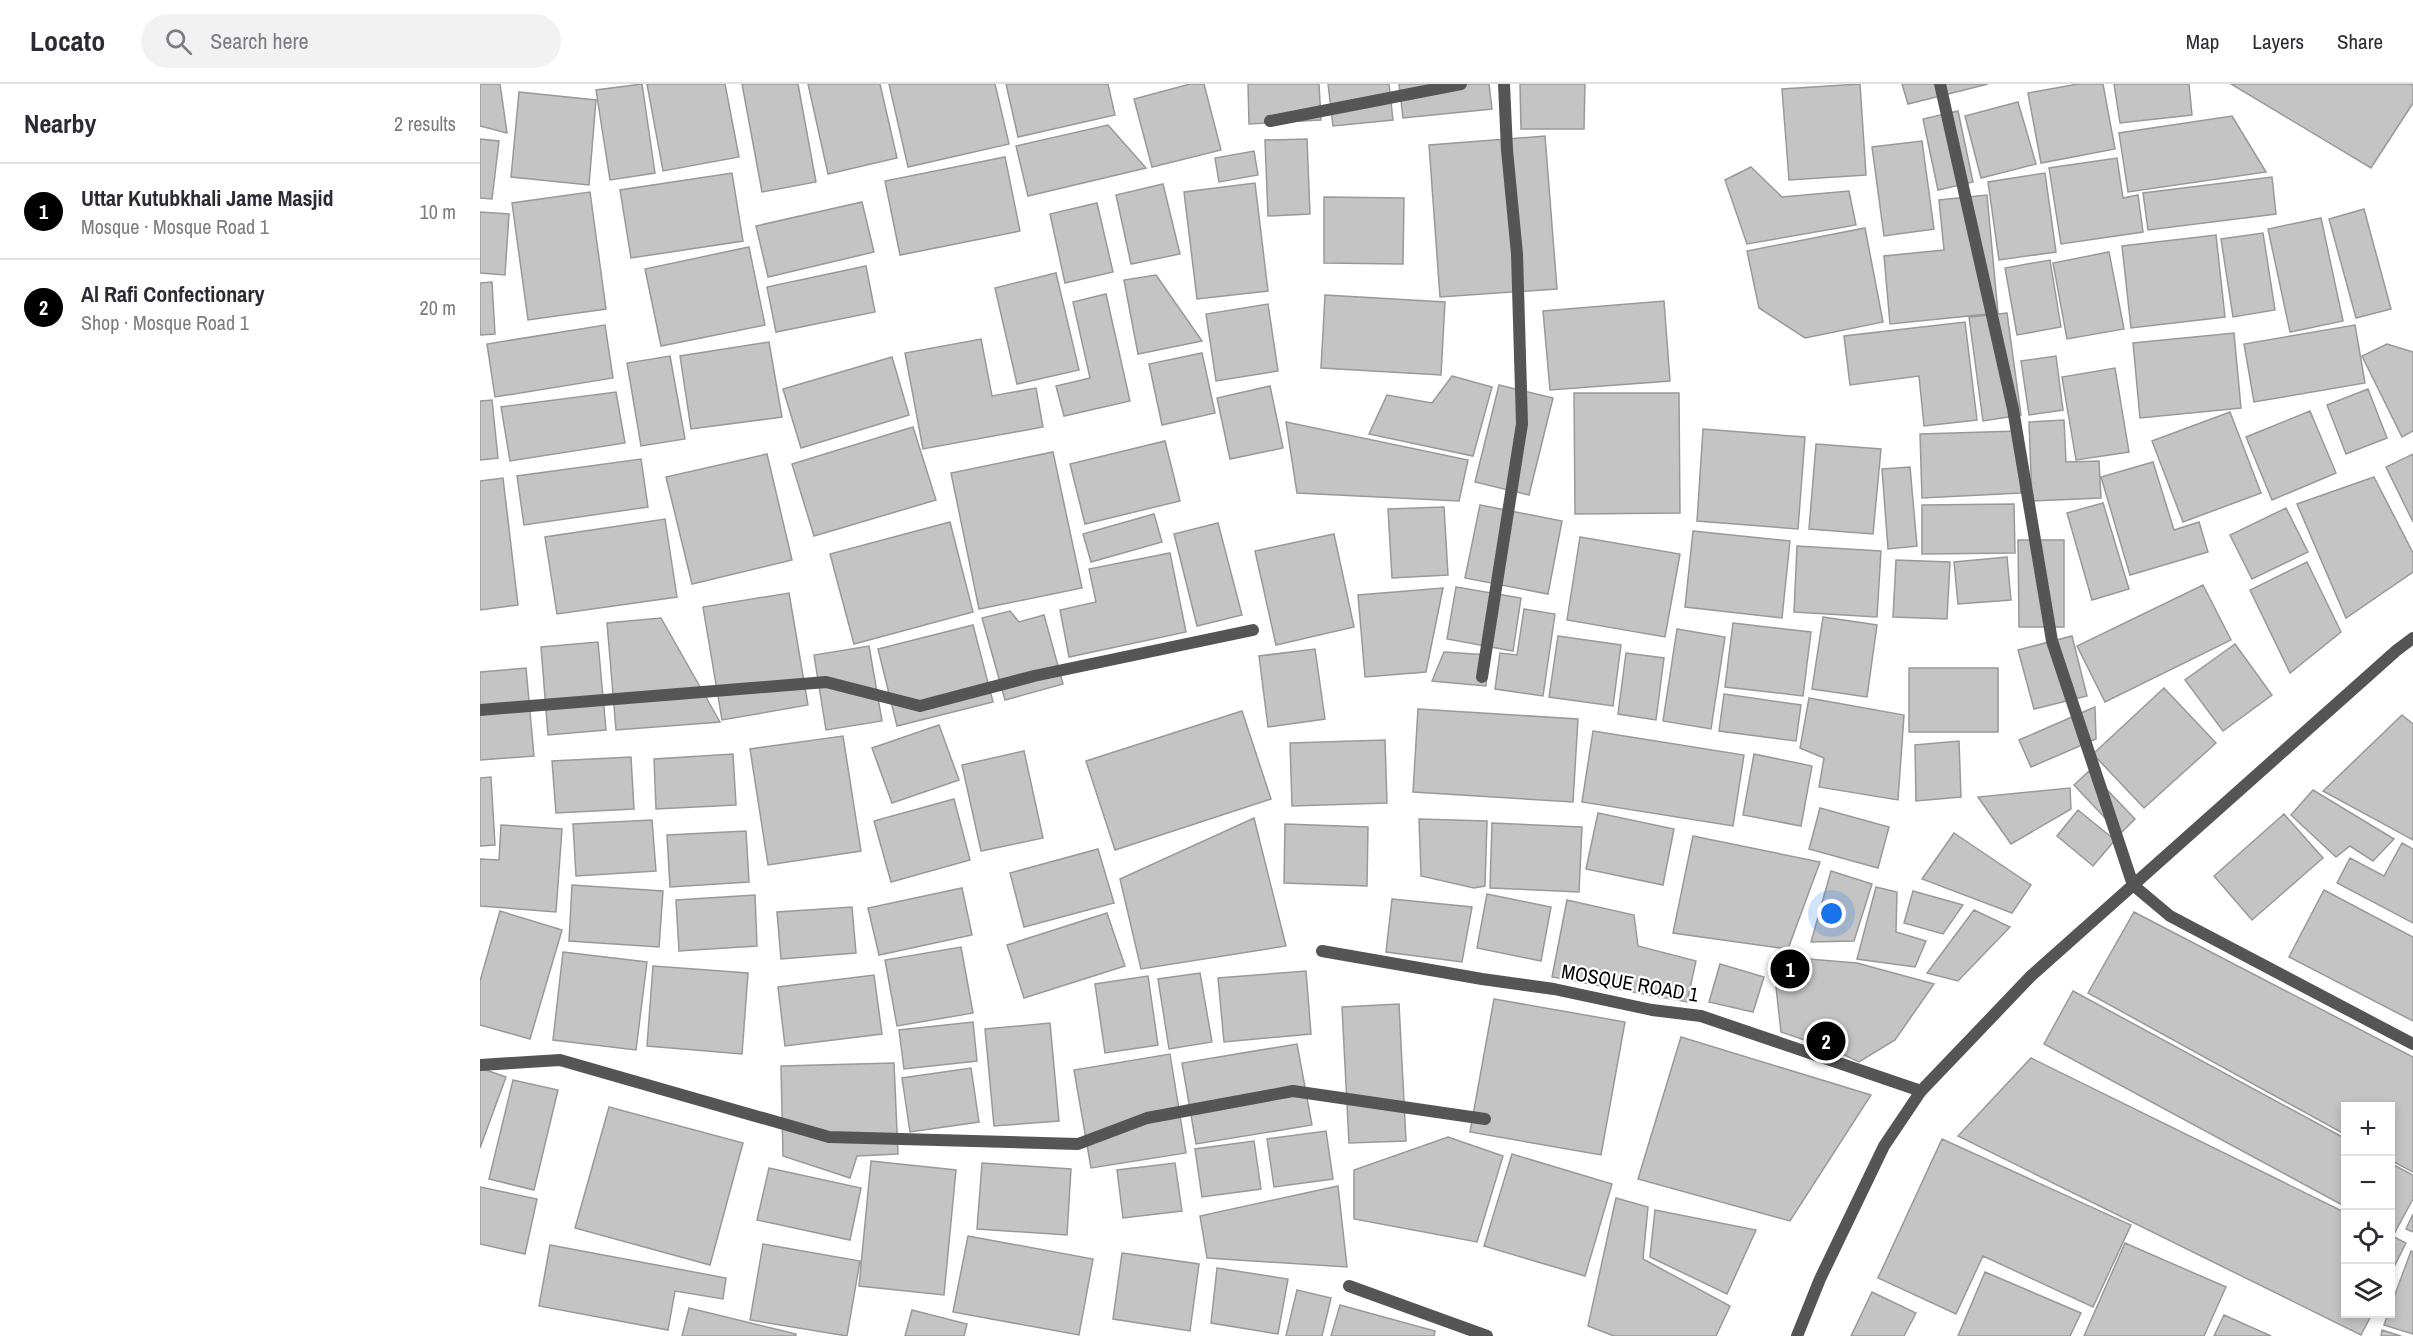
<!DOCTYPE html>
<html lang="en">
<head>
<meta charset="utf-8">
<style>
  :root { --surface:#fff; --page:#f2f2f3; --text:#2b2b33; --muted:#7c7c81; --line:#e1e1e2; --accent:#000 }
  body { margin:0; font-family:"Archivo Narrow",sans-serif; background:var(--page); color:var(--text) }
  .controls { position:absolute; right:18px; bottom:18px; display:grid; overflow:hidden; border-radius:0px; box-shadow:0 3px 9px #0003 }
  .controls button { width:54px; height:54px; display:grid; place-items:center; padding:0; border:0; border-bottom:2px solid var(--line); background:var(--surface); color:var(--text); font:30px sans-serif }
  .you { position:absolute; left:1352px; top:830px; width:21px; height:21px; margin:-15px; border:4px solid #fff; border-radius:50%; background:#1a73e8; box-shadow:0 0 0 9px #1a73e833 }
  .badge { display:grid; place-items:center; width:39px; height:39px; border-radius:50%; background:var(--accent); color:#fff; font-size:20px; font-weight:700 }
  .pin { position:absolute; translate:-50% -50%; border:3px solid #fff; box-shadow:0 2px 6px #0006 }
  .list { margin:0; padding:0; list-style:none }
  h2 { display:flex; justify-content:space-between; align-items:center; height:78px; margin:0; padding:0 24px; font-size:26px }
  h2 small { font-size:20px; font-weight:400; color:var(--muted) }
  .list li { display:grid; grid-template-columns:39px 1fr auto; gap:18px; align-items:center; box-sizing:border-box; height:96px; padding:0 24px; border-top:2px solid var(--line) }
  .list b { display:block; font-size:22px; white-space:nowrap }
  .list p { margin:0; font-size:20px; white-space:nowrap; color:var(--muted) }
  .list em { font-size:20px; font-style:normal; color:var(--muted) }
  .icon { flex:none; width:33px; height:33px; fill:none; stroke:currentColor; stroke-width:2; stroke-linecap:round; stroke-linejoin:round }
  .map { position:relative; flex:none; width:1933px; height:1252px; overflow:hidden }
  header { display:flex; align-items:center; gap:36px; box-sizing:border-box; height:84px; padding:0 30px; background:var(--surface); border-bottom:2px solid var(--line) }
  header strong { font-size:28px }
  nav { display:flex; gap:33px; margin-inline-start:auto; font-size:21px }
  .search { width:420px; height:54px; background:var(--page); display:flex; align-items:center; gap:15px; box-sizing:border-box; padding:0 21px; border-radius:33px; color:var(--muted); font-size:22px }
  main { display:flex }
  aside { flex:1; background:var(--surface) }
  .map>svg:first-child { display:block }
  .building { fill:#c4c4c4; stroke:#999; stroke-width:1.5 }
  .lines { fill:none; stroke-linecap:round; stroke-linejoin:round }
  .minor { stroke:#555; stroke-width:12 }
  .labels { text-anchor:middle; stroke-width:4.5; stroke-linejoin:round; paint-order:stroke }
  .street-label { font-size:20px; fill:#000; stroke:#fff }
</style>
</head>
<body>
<header>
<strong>Locato</strong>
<div class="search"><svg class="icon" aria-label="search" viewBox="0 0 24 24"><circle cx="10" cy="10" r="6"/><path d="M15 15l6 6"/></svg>Search here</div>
<nav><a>Map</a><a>Layers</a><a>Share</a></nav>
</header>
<main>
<aside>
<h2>Nearby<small>2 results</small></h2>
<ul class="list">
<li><span class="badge">1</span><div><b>Uttar Kutubkhali Jame Masjid</b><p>Mosque · Mosque Road 1</p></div><em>10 m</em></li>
<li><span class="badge">2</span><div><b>Al Rafi Confectionary</b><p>Shop · Mosque Road 1</p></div><em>20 m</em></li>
</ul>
</aside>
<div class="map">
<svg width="1933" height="1252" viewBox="0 0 1933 1252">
  <rect width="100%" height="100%" fill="#fff"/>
  <!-- building -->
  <path class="building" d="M0 0H20L27 49 0 42Z
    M162 0 175 89 130 96 116 6Z
    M167 0H245L259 73 183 87Z
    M262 0H318L336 98 282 108Z
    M328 0H400L417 74 348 90Z
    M409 0H515L529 60 428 83Z
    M526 0H628L635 31 538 53Z
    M710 0H724L741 66 672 83 654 15Z
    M768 0H839L841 36 769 40Z
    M848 0H909L913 36 853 42Z
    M919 0H1009L1012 25 923 34Z
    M1040 0H1105L1104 45H1041Z
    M1380 0 1386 91 1309 96 1302 5Z
    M1422 0H1508L1428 20Z
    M1598 0H1623L1635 65 1561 79 1548 9Z
    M1634 0H1709L1712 31 1640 39Z
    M1751 0H1929L1933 1V19L1891 84Z
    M39 8 116 16 109 101 31 93Z
    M1538 18 1556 80 1501 94 1485 32Z
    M1478 27 1493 98 1458 106 1443 35Z
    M1752 32 1786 88 1648 108 1639 49Z
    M628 41 666 84 548 112 536 62Z
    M1065 52 1077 205 960 213 949 61Z
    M0 55 19 57 12 115 0 114Z
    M827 55 830 130 788 132 785 56Z
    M1442 57 1454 145 1404 152 1392 63Z
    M774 67 778 91 739 98 735 74Z
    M525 73 540 147 420 171 405 97Z
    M1637 74 1643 114 1658 111 1663 148 1581 160 1569 84Z
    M1271 83 1302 113 1369 107 1376 141 1267 160 1245 96Z
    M252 89 263 157 151 174 140 106Z
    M1565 89 1576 168 1519 176 1508 98Z
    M1792 93 1796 130 1668 146 1663 109Z
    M775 99 788 207 717 215 704 108Z
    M683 100 700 170 651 180 636 111Z
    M110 108 126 225 48 236 32 119Z
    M1507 111 1518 229 1410 240 1404 172 1464 166 1459 116Z
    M844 113 924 114 923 180 844 179Z
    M382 118 394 168 288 193 276 142Z
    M617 119 633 188 585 199 570 130Z
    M1884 125 1911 225 1876 234 1849 135Z
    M0 128 29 130 25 191 0 189Z
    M1841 134 1863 237 1810 248 1788 145Z
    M1385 144 1403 238 1325 254 1279 224 1267 167Z
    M1783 149 1795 226 1753 233 1741 155Z
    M1736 151 1745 233 1651 244 1642 162Z
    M269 163 285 241 181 262 165 185Z
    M1629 168 1644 245 1587 255 1573 179Z
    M1570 176 1581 243 1537 251 1525 184Z
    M386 182 395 228 296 248 287 203Z
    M576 189 599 286 537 300 515 204Z
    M676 191 722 257 658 270 644 196Z
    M12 198 15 250 0 251V199Z
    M626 210 650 317 584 332 576 302 610 294 593 218Z
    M845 211 965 218 961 291 841 284Z
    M1184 217 1190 297 1070 306 1063 227Z
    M788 220 798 287 736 297 726 230Z
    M1527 229 1541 331 1503 337 1489 233Z
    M1485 238 1497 336 1444 342 1439 292 1370 301 1364 252Z
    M125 241 133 294 15 313 7 260Z
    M1875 241 1885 299 1774 318 1764 260Z
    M1754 249 1761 324 1660 334 1653 259Z
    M501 255 512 312 556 304 563 343 443 365 425 269Z
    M289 258 302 333 211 345 200 272Z
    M1907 260 1933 268V347L1922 353 1882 272Z
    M722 269 735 329 682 341 669 280Z
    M190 272 205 355 161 362 147 279Z
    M1576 272 1583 326 1549 331 1541 277Z
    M412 273 429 331 321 364 303 305Z
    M1635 284 1649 368 1596 376 1582 293Z
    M972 292 1012 303 993 372 889 350 907 311 952 319Z
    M1019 301 1073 314 1049 411 995 398Z
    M790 302 803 364 750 375 737 314Z
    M1888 305 1907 354 1866 370 1847 321Z
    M136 308 145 359 30 377 21 323Z
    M1094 309H1199L1200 429 1095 430Z
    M12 316 18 374 0 376V317Z
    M1830 327 1856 389 1792 416 1766 353Z
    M1750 328 1781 409 1703 438 1672 357Z
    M1584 336 1586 378 1619 377 1621 414 1552 417 1549 338Z
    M806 338 988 376 979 417 817 409Z
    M433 343 456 416 334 452 312 380Z
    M1223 345 1325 353 1318 445 1217 437Z
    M1538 347 1541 409 1442 414 1440 350Z
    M685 357 700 417 605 440 590 380Z
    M1336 360 1401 365 1393 450 1329 445Z
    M573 368 602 504 499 525 471 389Z
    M287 370 312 476 212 500 186 393Z
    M1933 370V438L1906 383Z
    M161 375 168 423 44 441 37 392Z
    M1673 378 1694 446 1719 438 1728 468 1650 491 1621 393Z
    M1430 383 1437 462 1408 465 1402 385Z
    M1894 393 1933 469V488L1866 534 1817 420Z
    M23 394 38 521 0 526V397Z
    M1623 419 1649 505 1612 516 1587 429Z
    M1534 420 1535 469 1442 470V421Z
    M1000 421 1082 437 1068 510 985 494Z
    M964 423 968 491 912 494 908 425Z
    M1806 424 1828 468 1772 495 1750 451Z
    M674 430 682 458 611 478 603 450Z
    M185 435 197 513 77 530 65 453Z
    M470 438 493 528 374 560 350 470Z
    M738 439 762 531 717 542 694 450Z
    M1213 447 1310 457 1302 534 1205 523Z
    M854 450 874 543 796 561 775 467Z
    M1100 453 1200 470 1185 553 1087 536Z
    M1538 456H1584V543H1539Z
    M1317 462 1401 467 1397 533 1314 528Z
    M690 469 706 548 589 573 580 526 616 518 609 485Z
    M1527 473 1531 516 1478 520 1474 478Z
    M1416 476 1470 478 1467 535 1413 533Z
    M1827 478 1861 548 1810 589 1770 506Z
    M1723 501 1751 556 1625 618 1597 562Z
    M976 503 1041 514 1033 567 967 555Z
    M963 504 946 588 885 593 878 511Z
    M309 509 328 621 242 636 223 523Z
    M1044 525 1075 530 1063 612 1015 605 1020 569 1037 571Z
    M530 527 539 538 564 531 583 600 525 616 502 534Z
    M1343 533 1397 541 1387 613 1332 605Z
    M181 534 240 638 136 646 127 539Z
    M1253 539 1331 548 1323 612 1245 603Z
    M493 541 513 618 417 642 398 565Z
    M1197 545 1245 553 1231 645 1183 637Z
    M1078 552 1141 561 1133 622 1069 613Z
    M1592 552 1607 612 1554 625 1538 566Z
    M118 558 126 646 68 651 61 563Z
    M1755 560 1792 611 1743 647 1705 596Z
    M389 562 402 637 346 646 334 571Z
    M835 565 845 635 788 643 779 572Z
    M964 568 1009 571 1006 602 952 597Z
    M1146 569 1184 574 1176 636 1138 630Z
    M46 584 54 672 0 676V588Z
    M1429 584H1518V648H1429Z
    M1684 604 1736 659 1664 724 1613 670Z
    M1244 610 1321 621 1316 657 1239 647Z
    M1329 614 1424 631 1418 716 1339 703 1344 674 1320 664Z
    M1615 623 1616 655 1551 683 1539 656Z
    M938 625 1098 635 1093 718 933 708Z
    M762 627 791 715 635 766 606 677Z
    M1922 631 1933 640V756L1843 707Z
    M459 641 479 696 412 719 392 664Z
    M1113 647 1264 671 1253 742 1102 718Z
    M363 652 381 767 288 781 270 665Z
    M905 656 907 719 812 722 810 659Z
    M1479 657 1481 713 1436 717 1435 661Z
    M544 667 563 754 501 767 482 681Z
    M253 670 256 721 176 725 174 675Z
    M1274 670 1332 682 1321 742 1263 731Z
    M151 673 154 725 76 729 72 677Z
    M1609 687 1655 735 1640 750 1594 701Z
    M11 693 15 761 0 762V694Z
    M1590 704 1591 725 1531 760 1498 713Z
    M1833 706 1914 755 1893 777 1870 762 1856 773 1811 731Z
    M474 715 490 776 411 798 394 737Z
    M1340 724 1409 743 1398 784 1329 765Z
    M1598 726 1635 756 1613 782 1577 752Z
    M1118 729 1194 745 1183 801 1106 785Z
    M1804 730 1843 774 1772 836 1734 792Z
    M774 734 806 862 661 885 640 795Z
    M939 735 1007 737 1005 802 994 804 941 792Z
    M172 736 176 787 96 792 93 740Z
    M1012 739 1102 743 1099 808 1010 804Z
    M805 740 888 743 887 802 804 799Z
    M21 741 82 745 76 828 0 822V775L19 776Z
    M266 747 269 798 190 803 187 751Z
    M1474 749 1551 801 1532 829 1442 795Z
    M1213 752 1340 778 1308 865 1193 849Z
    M1922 759 1933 765V839L1857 799 1870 774 1904 792Z
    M618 765 634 819 544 843 530 789Z
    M1351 787 1392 800 1374 857 1331 858Z
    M92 801 183 807 179 863 89 857Z
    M1396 803 1417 808 1416 848 1446 857 1435 883 1377 875Z
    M482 804 492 851 399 871 388 824Z
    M1844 806 1933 853V937L1809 873Z
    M1433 807 1483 821 1463 850 1424 839Z
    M1007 810 1071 823 1061 877 997 864Z
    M275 811 277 862 199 867 196 816Z
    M912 815 992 823 982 878 906 868Z
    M1087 816 1154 831 1158 862 1216 877 1207 918 1072 893Z
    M372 823 376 869 301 875 297 828Z
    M1494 826 1530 843 1478 897 1447 889Z
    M20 827 82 846 50 955 0 941V897Z
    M1654 828 1933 973V1088L1910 1076V1022H1866V1051L1608 909Z
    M627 829 645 882 544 914 527 861Z
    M481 863 493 929 417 942 405 876Z
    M83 868 167 878 156 966 73 956Z
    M1304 873 1377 879 1454 900 1415 956 1379 978 1354 966 1301 948 1295 894Z
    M1240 880 1284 893 1273 928 1229 918Z
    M173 882 268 889 262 970 167 962Z
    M826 887 831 950 744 958 738 894Z
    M720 889 732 958 689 965 678 895Z
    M394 891 402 950 305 962 298 903Z
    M668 892 678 961 625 969 615 900Z
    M1593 907 1866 1055V1123L1564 960Z
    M1014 915 1145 938 1121 1071 990 1048Z
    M919 920 926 1057 869 1059 862 923Z
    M493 938 497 977 424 985 419 946Z
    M570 939 579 1037 514 1042 505 945Z
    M1201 953 1391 1011 1310 1137 1158 1095Z
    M817 960 832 1041 716 1060 702 979Z
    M690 970 706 1069 611 1084 594 986Z
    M1551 974 1866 1129V1230H1892L1881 1251 1478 1052Z
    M414 979 418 1070 377 1072 370 1094 303 1072 301 982Z
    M0 984 26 993 0 1064Z
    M491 984 499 1038 430 1048 422 994Z
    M33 996 78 1006 54 1106 9 1095Z
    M129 1023 263 1059 230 1181 95 1144Z
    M846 1047 853 1095 794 1103 787 1055Z
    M968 1053 1023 1072 997 1158 874 1135V1086Z
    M1462 1055 1651 1141 1613 1223 1503 1172 1476 1230 1398 1194Z
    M774 1057 781 1105 722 1113 715 1065Z
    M1032 1070 1132 1100 1105 1192 1004 1162Z
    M391 1077 476 1086 464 1211 379 1202Z
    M502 1079 591 1085 587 1151 497 1145Z
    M695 1079 702 1127 643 1134 637 1086Z
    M1910 1079 1933 1091V1115L1914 1150 1910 1148Z
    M289 1084 381 1104 370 1156 277 1136Z
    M858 1102 867 1183 727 1174 720 1132Z
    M0 1103 57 1115 45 1170 0 1160Z
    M1136 1114 1168 1123 1163 1175 1250 1222 1236 1252H1134L1108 1242Z
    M1175 1126 1276 1146 1247 1210 1170 1173Z
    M1933 1130V1148L1926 1145Z
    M1910 1151 1926 1159 1910 1191Z
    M488 1152 613 1175 599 1251 473 1228Z
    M1645 1159 1746 1203 1724 1252H1604Z
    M283 1160 380 1177 367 1252 270 1236Z
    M70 1161 246 1194 243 1215 195 1207 188 1246 59 1222Z
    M1931 1167 1933 1168V1250L1904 1241 1908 1230H1910V1224Z
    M642 1169 719 1180 710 1247 633 1235Z
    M737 1184 808 1195 798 1250 731 1239Z
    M1505 1188 1601 1229 1590 1252H1478Z
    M817 1206 851 1214 842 1252H806Z
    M1392 1208 1436 1229 1424 1252H1371Z
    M860 1221 955 1247 954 1252H851Z
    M209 1224 316 1250V1252H202Z
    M432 1226 487 1240 484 1252H425Z
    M1744 1231 1791 1252H1734Z
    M1902 1246 1921 1252H1901Z"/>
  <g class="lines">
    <!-- minor -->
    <path class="minor" d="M1460 0 1533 325 1572 557 1653 801 1690 832 1933 960
      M790 37 981 0
      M1002 593 1042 340 1037 170 1027 66 1024 0
      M0 626 346 598 440 622 554 592 773 546
      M842 867 1002 895 1074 905 1172 926 1221 932 1441 1007
      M0 981 80 976 349 1053 598 1060 667 1034 813 1007 1005 1035
      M869 1202 1007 1252
      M1317 1252 1340 1195 1404 1062 1441 1007 1551 892 1917 566 1933 554"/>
  </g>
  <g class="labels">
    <!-- street labels -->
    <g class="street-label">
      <text transform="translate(1150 899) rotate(10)" y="7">MOSQUE ROAD 1</text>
    </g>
  </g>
</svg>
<div class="controls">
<button>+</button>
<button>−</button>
<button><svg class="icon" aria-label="locate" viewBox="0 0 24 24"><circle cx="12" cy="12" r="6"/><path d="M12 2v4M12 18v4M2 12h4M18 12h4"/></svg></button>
<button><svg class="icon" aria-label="layers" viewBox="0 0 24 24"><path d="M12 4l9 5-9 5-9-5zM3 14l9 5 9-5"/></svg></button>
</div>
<div class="you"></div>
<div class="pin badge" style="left:1310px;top:885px">1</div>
<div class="pin badge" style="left:1346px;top:957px">2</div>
</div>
</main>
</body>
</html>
